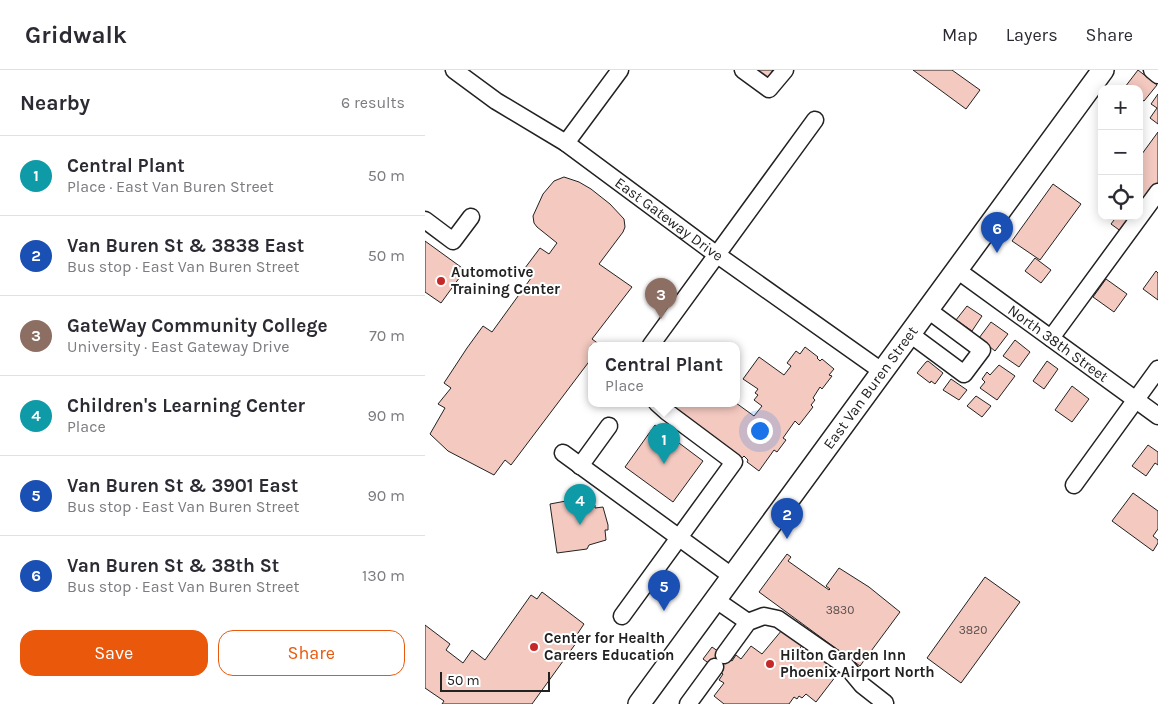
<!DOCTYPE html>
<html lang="en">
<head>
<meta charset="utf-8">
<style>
  :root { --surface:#fff; --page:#f2f2f3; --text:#2b2b33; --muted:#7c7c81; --line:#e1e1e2; --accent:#ea580c }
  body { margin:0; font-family:Karla,sans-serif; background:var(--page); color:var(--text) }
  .controls { position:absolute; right:15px; top:15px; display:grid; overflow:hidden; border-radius:10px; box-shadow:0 2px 12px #0003 }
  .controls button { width:45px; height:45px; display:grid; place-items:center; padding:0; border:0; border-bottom:1px solid var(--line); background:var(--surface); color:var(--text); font:25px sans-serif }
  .scale { position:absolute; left:15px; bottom:12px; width:110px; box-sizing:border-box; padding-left:5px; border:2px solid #222; border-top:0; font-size:14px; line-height:18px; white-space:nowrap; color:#222; -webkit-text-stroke:4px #fff; paint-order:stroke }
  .you { position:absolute; left:334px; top:360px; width:18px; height:18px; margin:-12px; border:4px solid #fff; border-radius:50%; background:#1a73e8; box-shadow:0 0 0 8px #1a73e833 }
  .badge { display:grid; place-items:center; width:32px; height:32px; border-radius:50%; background:var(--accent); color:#fff; font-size:16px; font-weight:700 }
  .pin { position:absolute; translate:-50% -41px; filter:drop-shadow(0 1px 2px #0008) }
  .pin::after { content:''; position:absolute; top:26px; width:18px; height:15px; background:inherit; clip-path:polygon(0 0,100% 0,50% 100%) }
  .popup { position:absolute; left:163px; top:272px; width:152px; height:65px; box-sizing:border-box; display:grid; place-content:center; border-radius:10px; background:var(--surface); filter:drop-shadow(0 1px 4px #0005); font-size:16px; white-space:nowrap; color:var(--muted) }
  .popup b { font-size:19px; color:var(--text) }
  .popup::after { content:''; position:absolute; left:50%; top:100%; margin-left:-10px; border:10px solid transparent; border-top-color:var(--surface) }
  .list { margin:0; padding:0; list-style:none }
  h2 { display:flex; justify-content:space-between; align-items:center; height:65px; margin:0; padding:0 20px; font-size:21px }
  h2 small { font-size:16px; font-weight:400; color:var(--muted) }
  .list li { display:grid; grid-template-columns:32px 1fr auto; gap:15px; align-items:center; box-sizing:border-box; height:80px; padding:0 20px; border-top:1px solid var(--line) }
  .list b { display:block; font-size:19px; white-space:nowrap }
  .list p { margin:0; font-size:16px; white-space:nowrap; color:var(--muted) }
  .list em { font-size:16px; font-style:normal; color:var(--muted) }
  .actions { display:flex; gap:10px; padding:15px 20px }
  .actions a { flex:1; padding:11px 0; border:1px solid var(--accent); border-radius:15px; text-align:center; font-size:18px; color:var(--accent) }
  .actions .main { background:var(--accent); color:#fff }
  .icon { flex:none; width:28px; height:28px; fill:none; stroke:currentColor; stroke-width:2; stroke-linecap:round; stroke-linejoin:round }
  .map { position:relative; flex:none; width:733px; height:634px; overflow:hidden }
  header { display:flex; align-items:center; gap:30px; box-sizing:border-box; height:70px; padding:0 25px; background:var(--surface); border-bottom:1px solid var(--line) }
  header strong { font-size:24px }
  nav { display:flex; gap:28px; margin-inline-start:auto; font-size:18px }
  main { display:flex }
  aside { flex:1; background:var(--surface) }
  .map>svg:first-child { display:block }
  .building { fill:#f3c9c0; stroke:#222 }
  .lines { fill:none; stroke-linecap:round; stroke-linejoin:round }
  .minor-casing { stroke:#222; stroke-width:19 }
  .major-casing { stroke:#222; stroke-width:24 }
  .minor { stroke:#fff; stroke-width:16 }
  .major { stroke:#fff; stroke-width:21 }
  .poi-dot { fill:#c62828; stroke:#fff; stroke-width:2 }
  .labels { text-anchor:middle; stroke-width:4; stroke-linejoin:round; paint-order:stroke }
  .number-label { font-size:12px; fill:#564c4a }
  .street-label { font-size:15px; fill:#222; stroke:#fff }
  .poi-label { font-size:15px; font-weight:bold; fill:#222; stroke:#fff; text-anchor:start }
</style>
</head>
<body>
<header>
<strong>Gridwalk</strong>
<nav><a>Map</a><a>Layers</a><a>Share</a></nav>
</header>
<main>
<aside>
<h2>Nearby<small>6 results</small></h2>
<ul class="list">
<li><span class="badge" style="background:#0f9aa8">1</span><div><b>Central Plant</b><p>Place · East Van Buren Street</p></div><em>50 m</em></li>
<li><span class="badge" style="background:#1a4fb4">2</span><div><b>Van Buren St &amp; 3838 East</b><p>Bus stop · East Van Buren Street</p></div><em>50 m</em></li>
<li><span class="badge" style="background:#8d6e63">3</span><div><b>GateWay Community College</b><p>University · East Gateway Drive</p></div><em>70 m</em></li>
<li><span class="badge" style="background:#0f9aa8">4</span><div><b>Children's Learning Center</b><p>Place</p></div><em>90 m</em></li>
<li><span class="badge" style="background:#1a4fb4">5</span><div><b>Van Buren St &amp; 3901 East</b><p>Bus stop · East Van Buren Street</p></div><em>90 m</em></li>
<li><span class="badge" style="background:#1a4fb4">6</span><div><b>Van Buren St &amp; 38th St</b><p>Bus stop · East Van Buren Street</p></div><em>130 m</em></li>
</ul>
<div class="actions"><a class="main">Save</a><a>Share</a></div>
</aside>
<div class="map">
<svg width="733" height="634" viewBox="0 0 733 634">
  <rect width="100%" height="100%" fill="#fff"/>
  <!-- building -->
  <path class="building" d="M330 0H348L342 9Z
    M488 0H527L555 20 541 39Z
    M713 0 732 15 719 31 714 28V19H702L700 17Z
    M733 24V54L725 48 732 38 726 34Z
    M733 62V114L720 131 714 127V88Z
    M139 107 154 112 166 119 185 134 199 149 200 157 198 162 174 194 207 217 167 269 175 275H166V289L86 395 80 390 69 405 23 381 5 364 20 338 13 334 26 318 19 313 42 278 58 256 67 262 109 204 100 198 115 178 124 184 132 173 112 157 109 153 108 146 118 124 129 111Z
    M628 114 656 134 615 190 587 171Z
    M692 146H700L706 150 697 162 686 154Z
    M0 171 40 200 16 233 0 222Z
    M610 188 626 200 616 213 600 201Z
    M731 201 733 203V230L718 219Z
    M681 209 702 224 689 242 668 227Z
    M542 236 557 246 547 261 531 250Z
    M566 252 583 264 570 281 554 268Z
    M590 270 605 282 594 297 578 286Z
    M380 277 393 287 392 288 395 291 397 289 409 299 404 305 407 306 397 319 395 317 388 328 390 330 386 335 388 337 374 355 370 351 358 368 361 370 352 382 349 380 334 401 322 392 323 390 319 386 317 388 243 334 311 333 329 346 337 336 329 330 333 325 330 323 333 319 318 309 334 287 359 305 366 296 362 293 371 281 375 284Z
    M503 291 518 303 510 314 506 311 505 313 492 303 501 292Z
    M622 291 633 299 619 319 608 311Z
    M574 295 590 306 572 330 555 318 560 312 557 309 562 302 565 305Z
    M526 309 542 320 534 330 518 320Z
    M647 316 664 329 647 352 630 340Z
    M551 326 566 336 557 347 542 336Z
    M230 355 278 391 248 432 200 397Z
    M723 375 733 382V395L730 393 721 406 707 396Z
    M708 423 733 441V459L728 466 733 470V473L728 481 687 451Z
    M157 428 158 437 170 435V438L178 437 183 455V460H180L181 470 164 475 162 479 132 483 125 434Z
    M362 484 366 487 363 491 404 520 405 519 401 516 414 498 444 517 475 542 435 596 334 522Z
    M560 507 595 532 536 613 502 588Z
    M117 522 159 554 151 566 154 569 107 634H17L19 631 0 618V555L25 574 21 580 38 593 47 580 60 590 106 525 112 529Z
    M357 560 377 575 374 580 383 587 387 582 414 602 391 632 381 624 377 628 374 626 372 629 369 627 364 634H299L289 626 299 613 294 610 298 604 278 589 287 577 307 591 311 585 316 589 326 576 337 584Z"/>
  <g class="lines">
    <defs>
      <g id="minor">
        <path id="s1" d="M29 0 71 31 141 73 284 179 458 302"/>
        <path d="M318 0 344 19 360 0"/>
        <path d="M727 0 733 5"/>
        <path d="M141 73 195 0"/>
        <path d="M0 150 28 171 46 147"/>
        <path id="s2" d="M532 200 733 346"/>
        <path d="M485 264 539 304 557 280 503 240"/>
        <path d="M626 268 733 122"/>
        <path d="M226 275 390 50"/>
        <path d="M138 383 308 507"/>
        <path d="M155 396 184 356"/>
        <path d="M649 415 733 299"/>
        <path d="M291 530 323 552"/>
        <path d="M197 546 309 392 242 342 232 333"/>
        <path d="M299 585 323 552 339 546 353 549 422 597 437 615 460 633"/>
        <path d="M263 634 290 597"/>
      </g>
      <g id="major">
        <path id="s3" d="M214 634 678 0"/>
      </g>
    </defs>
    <!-- minor casing -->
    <use href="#minor" class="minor-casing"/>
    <!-- major casing -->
    <use href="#major" class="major-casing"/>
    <!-- minor -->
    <use href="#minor" class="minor"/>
    <!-- major -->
    <use href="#major" class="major"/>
  </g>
  <!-- markers -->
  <g class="poi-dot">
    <circle cx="16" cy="211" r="5"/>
    <circle cx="109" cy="577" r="5"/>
    <circle cx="345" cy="594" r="5"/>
  </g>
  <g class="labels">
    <!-- number labels -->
    <g class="number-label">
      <text x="415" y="544">3830</text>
      <text x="548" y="564">3820</text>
    </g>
    <!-- street labels -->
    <g class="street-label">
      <text dy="5" stroke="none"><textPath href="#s1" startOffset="262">East Gateway Drive</textPath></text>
      <text dy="5" stroke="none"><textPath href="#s2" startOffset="125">North 38th Street</textPath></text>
      <text dy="5" stroke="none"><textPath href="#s3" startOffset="392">East Van Buren Street</textPath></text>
    </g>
    <!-- poi labels -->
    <g class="poi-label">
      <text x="26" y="207">Automotive<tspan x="26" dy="17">Training Center</tspan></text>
      <text x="119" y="573">Center for Health<tspan x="119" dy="17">Careers Education</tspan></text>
      <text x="355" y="590">Hilton Garden Inn<tspan x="355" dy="17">Phoenix Airport North</tspan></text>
    </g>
  </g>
</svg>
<div class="controls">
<button>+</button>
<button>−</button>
<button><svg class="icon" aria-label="locate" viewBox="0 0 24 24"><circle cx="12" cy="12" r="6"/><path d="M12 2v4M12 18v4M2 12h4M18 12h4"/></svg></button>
</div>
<div class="scale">50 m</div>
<div class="you"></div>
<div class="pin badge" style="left:239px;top:394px;background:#0f9aa8">1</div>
<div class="popup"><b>Central Plant</b>Place</div>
<div class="pin badge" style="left:362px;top:469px;background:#1a4fb4">2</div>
<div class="pin badge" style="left:236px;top:249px;background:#8d6e63">3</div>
<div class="pin badge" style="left:155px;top:455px;background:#0f9aa8">4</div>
<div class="pin badge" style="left:239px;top:541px;background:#1a4fb4">5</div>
<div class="pin badge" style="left:572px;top:183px;background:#1a4fb4">6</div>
</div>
</main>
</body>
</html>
